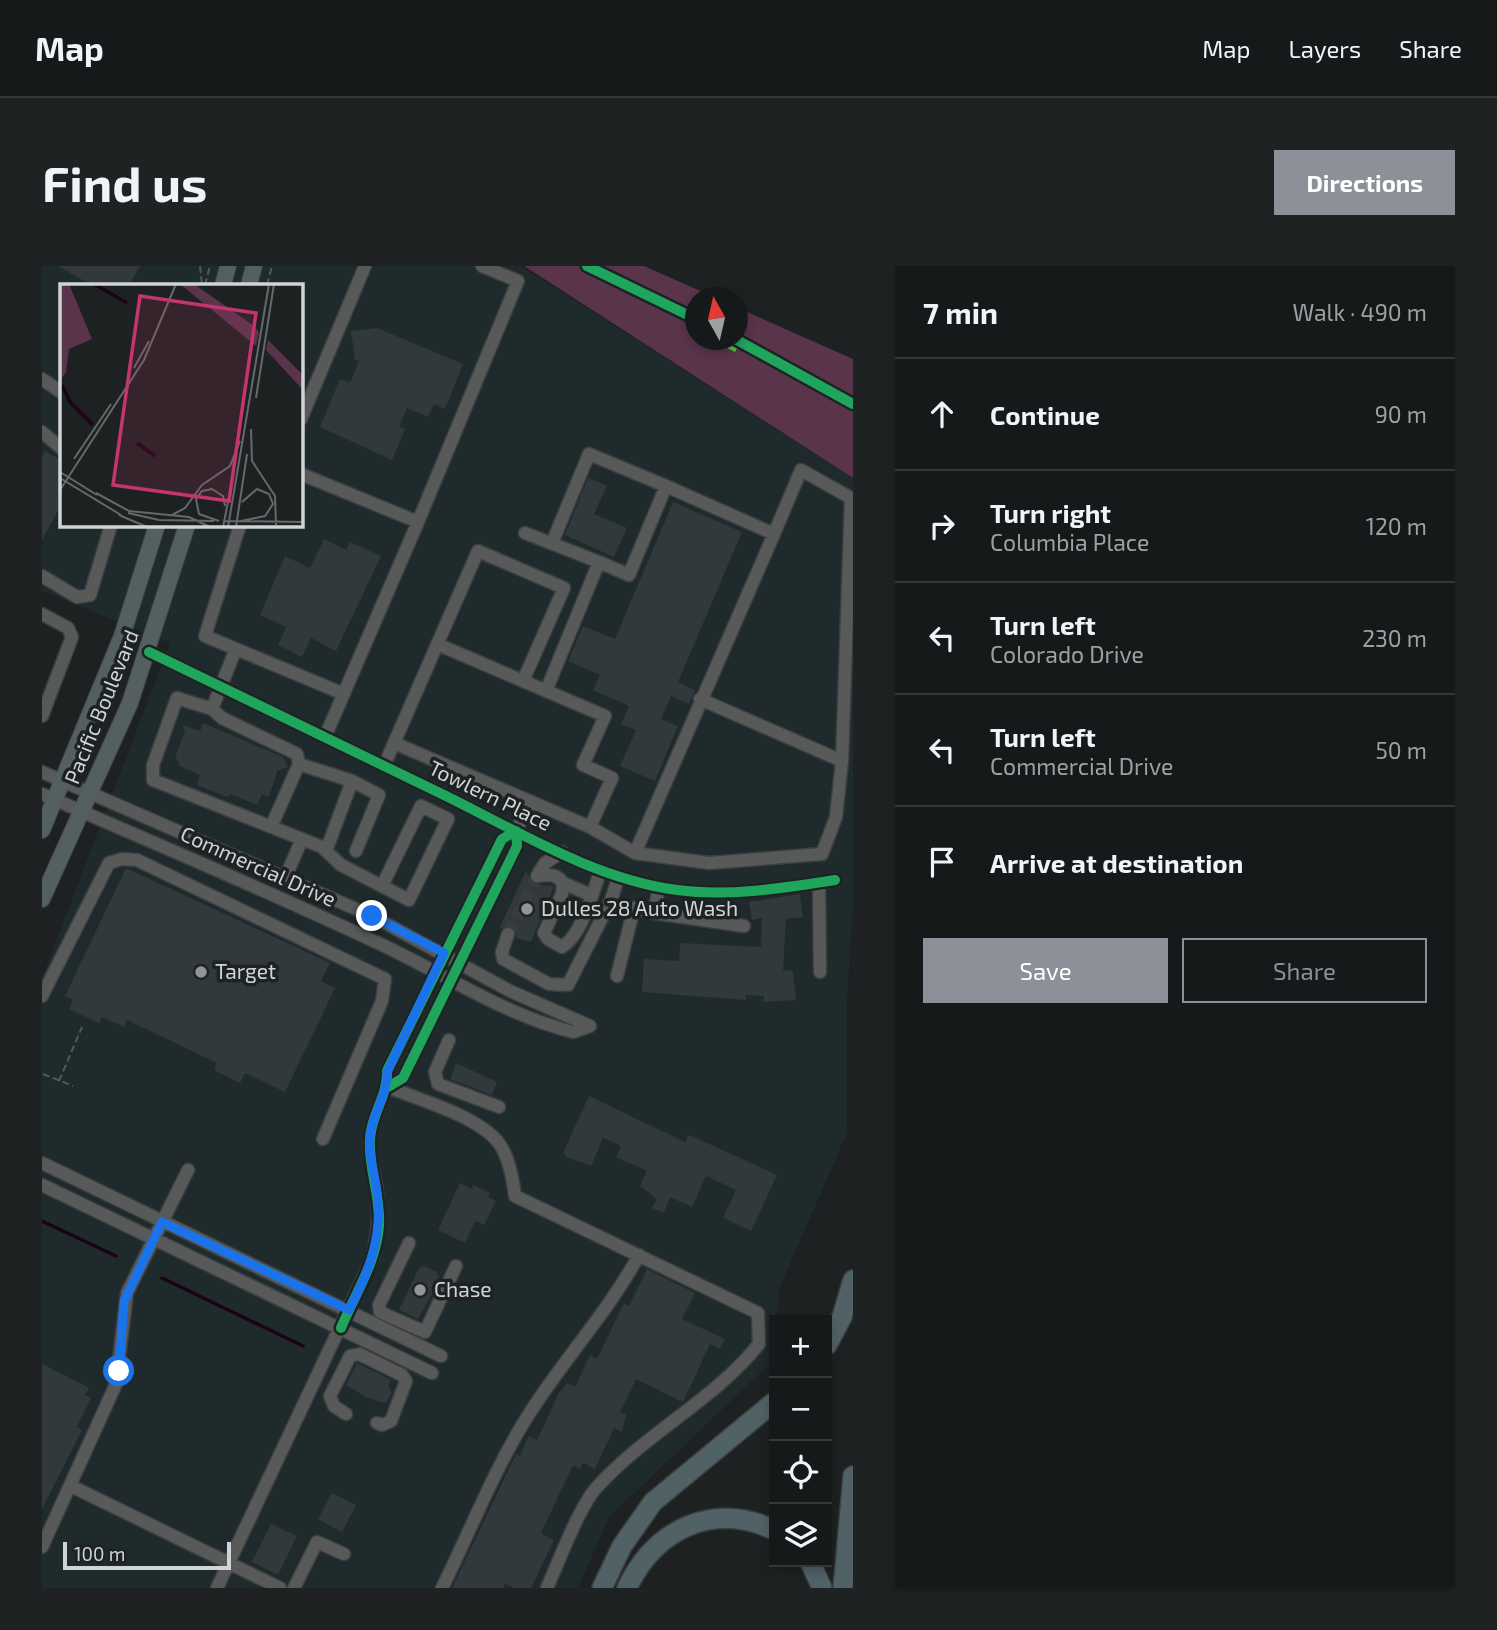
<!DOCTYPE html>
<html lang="en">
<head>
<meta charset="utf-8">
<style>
  :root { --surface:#16191a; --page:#1f2223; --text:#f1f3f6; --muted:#9ea0a2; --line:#353839; --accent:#8c9099 }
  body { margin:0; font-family:"Exo 2",sans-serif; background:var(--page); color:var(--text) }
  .controls { position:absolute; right:21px; bottom:21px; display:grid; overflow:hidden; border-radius:0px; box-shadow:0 4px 10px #0003 }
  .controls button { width:63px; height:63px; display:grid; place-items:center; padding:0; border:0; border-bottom:2px solid var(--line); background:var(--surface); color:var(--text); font:35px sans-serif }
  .compass { position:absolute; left:643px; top:21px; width:63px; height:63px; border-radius:50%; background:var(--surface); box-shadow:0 4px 10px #0003; rotate:352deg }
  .scale { position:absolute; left:21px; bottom:18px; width:168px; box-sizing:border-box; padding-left:7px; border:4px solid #d0d4d5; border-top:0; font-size:19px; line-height:24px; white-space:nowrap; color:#d0d4d5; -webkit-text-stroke:5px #1d2223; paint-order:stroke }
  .stop { position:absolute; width:21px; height:21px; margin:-16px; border:5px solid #1a73e8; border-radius:50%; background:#fff }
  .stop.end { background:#1a73e8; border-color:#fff; box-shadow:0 2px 7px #0008 }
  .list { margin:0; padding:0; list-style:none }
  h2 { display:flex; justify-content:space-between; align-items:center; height:91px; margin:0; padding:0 28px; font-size:30px }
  h2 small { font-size:23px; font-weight:400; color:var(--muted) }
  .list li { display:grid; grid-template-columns:46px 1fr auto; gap:21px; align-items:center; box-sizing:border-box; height:112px; padding:0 28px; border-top:2px solid var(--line) }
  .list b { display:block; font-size:26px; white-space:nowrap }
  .list p { margin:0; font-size:23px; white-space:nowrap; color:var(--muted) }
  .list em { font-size:23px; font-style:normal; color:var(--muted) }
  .actions { display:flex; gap:14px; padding:21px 28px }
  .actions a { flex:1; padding:16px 0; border:2px solid var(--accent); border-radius:0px; text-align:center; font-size:24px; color:var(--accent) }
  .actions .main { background:var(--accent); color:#fff }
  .icon { flex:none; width:38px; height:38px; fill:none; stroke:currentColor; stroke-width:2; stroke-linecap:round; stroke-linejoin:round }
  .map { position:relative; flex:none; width:811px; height:1322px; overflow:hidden; border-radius:0px }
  header { display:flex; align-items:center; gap:42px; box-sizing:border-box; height:98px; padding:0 35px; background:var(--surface); border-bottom:2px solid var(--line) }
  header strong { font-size:33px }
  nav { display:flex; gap:38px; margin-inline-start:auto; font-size:24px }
  .intro { display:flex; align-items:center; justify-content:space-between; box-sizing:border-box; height:168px; padding:0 42px }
  h1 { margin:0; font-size:49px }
  .button { padding:18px 32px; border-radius:0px; background:var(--accent); color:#fff; font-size:24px; font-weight:700 }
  main { display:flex; gap:42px; padding:0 42px }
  aside { flex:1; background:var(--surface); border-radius:0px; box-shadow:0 4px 10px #0003 }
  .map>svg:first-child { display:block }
  .built { fill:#1f2a2d; fill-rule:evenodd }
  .green { fill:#59344b }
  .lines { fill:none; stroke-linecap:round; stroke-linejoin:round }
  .stream { stroke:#1a0312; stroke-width:3.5 }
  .building { fill:#31393c }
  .minor-tunnel { stroke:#393c3d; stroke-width:12; stroke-dasharray:12 6; stroke-linecap:butt }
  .minor-casing { stroke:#3c3e3f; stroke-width:15 }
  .major-casing { stroke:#3c3e3f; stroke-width:18 }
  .highway-casing { stroke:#3c3e3f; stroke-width:22 }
  .path { stroke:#565858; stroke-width:2; stroke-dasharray:7 3.5; stroke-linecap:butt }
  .minor { stroke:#585a5a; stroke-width:12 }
  .major { stroke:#545f62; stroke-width:16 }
  .highway { stroke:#516266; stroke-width:19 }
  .quiet { stroke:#58b947; stroke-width:9; stroke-dasharray:18 9; stroke-linecap:butt }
  .cycleway-casing { stroke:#1d2223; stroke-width:15 }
  .cycleway { stroke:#20a55d; stroke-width:10 }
  .route { stroke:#1a73e8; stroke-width:9 }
  .poi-dot { fill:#929596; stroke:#1d2223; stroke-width:2.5 }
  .labels { text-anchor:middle; stroke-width:7; stroke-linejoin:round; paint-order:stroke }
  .street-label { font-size:21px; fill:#d0d4d5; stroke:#1d2223 }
  .poi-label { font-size:21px; fill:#d0d4d5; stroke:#1d2223; text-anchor:start }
  .inset-river { fill:none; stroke:#1a0312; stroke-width:3.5 }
  .inset-road { fill:none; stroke:#65696a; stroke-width:2 }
  .view { fill:#c4346d; fill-opacity:0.15; stroke:#c4346d; stroke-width:3.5 }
  .inset-edge { fill:none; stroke:#d0d4d5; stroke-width:3.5 }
</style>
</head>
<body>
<header>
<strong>Map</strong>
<nav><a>Map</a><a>Layers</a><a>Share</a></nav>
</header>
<div class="intro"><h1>Find us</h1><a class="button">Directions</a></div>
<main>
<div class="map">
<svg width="811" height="1322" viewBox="0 0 811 1322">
  <rect width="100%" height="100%" fill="#1e2122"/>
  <!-- built -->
  <path class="built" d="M0 0H479L811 212V641L805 733V867L737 1023 735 1054H732V1094L567 1251 536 1322H0V712L128 377 0 325ZM19 19H259V259H19Z"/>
  <!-- green -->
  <path class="green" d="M482 0H602L672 31 654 32V74H696V42L811 93V212Z"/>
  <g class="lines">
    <!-- stream -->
    <path class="stream" d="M0 955 74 990
      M120 1012 261 1080"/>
  </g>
  <!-- building -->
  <path class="building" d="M16 0H98L87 19H49Z
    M335 62 421 98 403 143 392 138 386 151 365 142 357 161 363 163 350 194 278 161 298 113 308 117 317 95 313 94 309 65Z
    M3 185 19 194V239L0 274V191Z
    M546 212 565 220 552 248 585 262 572 291 523 269Z
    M631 236 700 266 636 416 653 424 647 438 629 430 619 453 636 460 613 515 578 500 594 464 579 458 587 440 551 424 558 409 526 395 541 360 573 373Z
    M282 273 304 284 308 276 339 290 294 385 269 372 260 391 236 379 244 361 218 349 243 290 268 302Z
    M161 457 241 491 246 501 235 505 227 531 220 528 215 539 189 528 185 531 155 519 158 509 138 500 133 491 143 466 141 459 158 465Z
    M84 602 288 697 279 715 293 722 243 826 203 807 198 817 172 804 175 797 85 754 82 761 60 751 57 757 27 743 31 734 23 730Z
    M484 605 491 618 512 620 489 676 474 672V666L469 660 457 663Z
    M758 628 761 651 744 653 741 704 751 705 754 734 721 736 722 730 704 729V734L600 726 602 693 637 695 638 677 719 681 720 652 710 654 707 636Z
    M414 797 455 816 450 829 408 813Z
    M547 830 643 876 646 869 650 870 735 909 709 965 681 952 694 924 664 910 650 941 628 931 622 947 610 942 615 933 598 920 605 905 574 891 579 880 561 872 549 900 525 891 521 887Z
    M418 917 430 923 431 919 448 927 446 931 454 935 442 959 433 955 423 977 396 964Z
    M382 1000 395 1006 398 1014 376 1053 357 1044 377 1002Z
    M605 1003 653 1027 640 1053 683 1073 678 1083 668 1078 641 1136 594 1113 578 1146 584 1149 580 1166 572 1162 553 1203 541 1197 538 1203 531 1199 499 1267 512 1274 489 1322H472L463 1318 461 1322H410L474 1188 478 1190 487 1170 495 1174 517 1127 525 1117 533 1121 548 1089 555 1093 582 1037 587 1040Z
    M315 1097 349 1114 346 1120 350 1127 345 1135 341 1137 324 1131 304 1119Z
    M0 1098 47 1122 43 1129 49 1132 35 1161 40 1164 0 1243Z
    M290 1227 314 1239 300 1266 276 1253Z
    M229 1258 255 1270 236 1309 210 1296Z"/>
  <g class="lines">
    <!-- minor-tunnel -->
    <path class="minor-tunnel" d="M466 668 495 610"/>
    <defs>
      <path id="minor" d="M0 113 19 126
        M259 153 323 0
        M0 166 19 182
        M259 208 376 256 476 15 440 0
        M198 259 163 370 302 428
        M483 267 557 296 504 425
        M510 277 547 188 624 220 587 309 557 296
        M0 310 35 331 48 329 69 259
        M0 348 26 362 30 371 0 450
        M395 378 481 415
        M193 385 170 443 135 432 111 499V514L280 581 299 599 367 634 406 553 379 540 340 620
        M107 386C206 434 305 482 404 530 477 566 553 613 635 624 688 631 741 622 793 614
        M658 433 800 495
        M170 443 180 452 255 488 257 498 310 515 284 585
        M283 471 376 256
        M342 500 436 285 522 322 481 415 563 450 541 499 570 512 548 561 352 477
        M0 506 330 650 468 725 548 760
        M310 515 337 529 314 585
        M0 528C111 577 224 624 334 676 399 706 462 749 531 766L548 760
        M229 561 257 498
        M548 561 593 587 667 597 780 588 794 551 800 495 809 232 759 204 732 268 624 220
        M593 587 732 268
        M244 610 260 573
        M495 610C507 609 514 607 521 617L520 628 502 667 506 673 520 681C541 668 550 627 559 604
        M495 610 503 597 520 586
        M777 616 778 706
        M521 617 549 629
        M612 647 702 660
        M466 668 460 686 461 693 507 718 526 719 569 634 577 610
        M575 710 592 642 612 647 617 621
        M0 730 67 597 80 593 95 594 343 713 340 735 281 873
        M407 774 393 806 396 818 457 841
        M346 821C377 834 444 852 460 882 468 896 471 914 473 930L716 1047 717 1078C672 1134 604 1167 555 1221 538 1239 516 1297 505 1322
        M346 821 361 812 475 580 474 565 488 535
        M0 897 399 1090
        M0 919 390 1107
        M367 977 337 1039 338 1046 383 1066 414 1000
        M304 1148 292 1140 288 1130 308 1090 317 1088 360 1109 364 1115 349 1155 340 1159 335 1157
        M29 1220 238 1322
        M0 1281 74 1118 85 1027 146 904
        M175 1322 331 991C335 969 338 949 335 926 333 909 326 890 328 873 329 848 346 830 345 805L460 573 474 565
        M252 1322 275 1276 302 1288
        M400 1322C429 1264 452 1203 487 1148 522 1093 566 1046 597 989"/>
      <path id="major" d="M181 19 186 0
        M207 19 212 0
        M0 564 80 370 115 259
        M0 633 88 437 145 259"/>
      <path id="highway" d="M785 1079 800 1051 811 1014
        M768 1296 780 1322
        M560 1322 580 1280 611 1236 732 1136
        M585 1322C613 1263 671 1235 732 1264
        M801 1322 811 1210"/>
    </defs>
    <!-- minor casing -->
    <use href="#minor" class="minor-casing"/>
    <!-- major casing -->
    <use href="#major" class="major-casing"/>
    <!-- highway casing -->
    <use href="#highway" class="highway-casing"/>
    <!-- path -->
    <path class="path" d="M158 0 160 19
      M163 19 168 0
      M225 19 230 0
      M1 808 31 820
      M17 815 40 761"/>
    <!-- minor -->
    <use href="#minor" class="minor"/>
    <!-- major -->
    <use href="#major" class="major"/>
    <!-- highway -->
    <use href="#highway" class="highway"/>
    <!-- quiet -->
    <path class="quiet" d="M679 74 699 84"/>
    <defs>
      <path id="cycleway" d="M545 0 654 53
        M695 74 811 138
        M107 386C206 434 305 482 404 530 477 566 553 613 635 624 688 631 741 622 793 614
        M299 1062C313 1028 334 997 337 960 339 930 326 902 328 873 329 848 346 830 345 805L460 573 474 565 475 580 361 812 346 821"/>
    </defs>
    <!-- cycleway casing -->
    <use href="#cycleway" class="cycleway-casing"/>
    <!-- cycleway -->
    <use href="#cycleway" class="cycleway"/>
  </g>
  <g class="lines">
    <!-- route -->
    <path class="route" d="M77 1105 82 1035 120 956 307 1044C327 1006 341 970 335 926 333 908 326 890 328 872 329 848 346 830 345 806L402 687 330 650"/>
  </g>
  <!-- markers -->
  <g class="poi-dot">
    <circle cx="485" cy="643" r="7"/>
    <circle cx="159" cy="706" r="7"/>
    <circle cx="378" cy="1024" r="7"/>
  </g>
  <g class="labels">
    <!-- street labels -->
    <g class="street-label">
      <text transform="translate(60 441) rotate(-68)" y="7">Pacific Boulevard</text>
      <text transform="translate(448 530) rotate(26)" y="7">Towlern Place</text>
      <text transform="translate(216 601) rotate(24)" y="7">Commercial Drive</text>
    </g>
    <!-- poi labels -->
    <g class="poi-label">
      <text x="499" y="650">Dulles 28 Auto Wash</text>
      <text x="173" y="713">Target</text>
      <text x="392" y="1031">Chase</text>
    </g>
  </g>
  <!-- overview -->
  <g transform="translate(18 18)">
    <rect width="243" height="243" fill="#1e2122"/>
    <path d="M0 0H9L32 55 9 65 6 88 0 97ZM120 0H134L194 42 199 48 196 62ZM208 56 243 91V106L206 66Z" fill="#59344b"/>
    <path class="inset-river" d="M34 0 67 19M2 101 10 118 33 141M77 159 95 172"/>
    <path class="inset-road" d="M74 84 89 57M196 114 214 0M191 145 192 177 215 212 216 241M14 175 51 120M0 188 37 211M0 194 61 231M0 206 84 76 116 0M36 209 69 227 129 233 150 243M68 229 99 236 154 237M59 231 87 243M112 231 125 224 142 201 170 182 180 157M159 237 139 230 136 215 142 207 152 205 163 212 165 222M165 237 244 238M181 237 205 232 213 220 209 210 197 205 182 218M163 243 171 203M168 243 209 0M176 243 187 170"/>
    <path class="view" d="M80 12 196 29 169 217 53 201Z"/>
    <rect width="243" height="243" class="inset-edge"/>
  </g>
</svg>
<div class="controls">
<button>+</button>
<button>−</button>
<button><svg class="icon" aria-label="locate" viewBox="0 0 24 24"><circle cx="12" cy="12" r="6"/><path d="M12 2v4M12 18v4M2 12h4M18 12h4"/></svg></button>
<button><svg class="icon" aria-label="layers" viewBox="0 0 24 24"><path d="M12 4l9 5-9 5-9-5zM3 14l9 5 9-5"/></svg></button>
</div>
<svg class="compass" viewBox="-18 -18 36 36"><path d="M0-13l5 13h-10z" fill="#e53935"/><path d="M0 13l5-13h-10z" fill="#9ea0a2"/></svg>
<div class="scale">100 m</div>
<div class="stop" style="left:77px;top:1105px"></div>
<div class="stop end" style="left:330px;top:650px"></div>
</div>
<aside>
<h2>7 min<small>Walk · 490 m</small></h2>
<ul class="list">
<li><svg class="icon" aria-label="ahead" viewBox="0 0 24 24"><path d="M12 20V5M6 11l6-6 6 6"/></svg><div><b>Continue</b></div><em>90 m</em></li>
<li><svg class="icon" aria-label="right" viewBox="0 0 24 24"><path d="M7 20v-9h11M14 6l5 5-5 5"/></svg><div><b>Turn right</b><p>Columbia Place</p></div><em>120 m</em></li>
<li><svg class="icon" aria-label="left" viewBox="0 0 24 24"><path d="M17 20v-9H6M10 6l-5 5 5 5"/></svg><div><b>Turn left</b><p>Colorado Drive</p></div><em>230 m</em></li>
<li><svg class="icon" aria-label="left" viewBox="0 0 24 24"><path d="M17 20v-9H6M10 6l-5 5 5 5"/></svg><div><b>Turn left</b><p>Commercial Drive</p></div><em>50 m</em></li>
<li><svg class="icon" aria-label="arrive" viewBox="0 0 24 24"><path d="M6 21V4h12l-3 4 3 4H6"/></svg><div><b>Arrive at destination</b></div></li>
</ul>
<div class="actions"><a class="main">Save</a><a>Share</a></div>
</aside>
</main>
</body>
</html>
